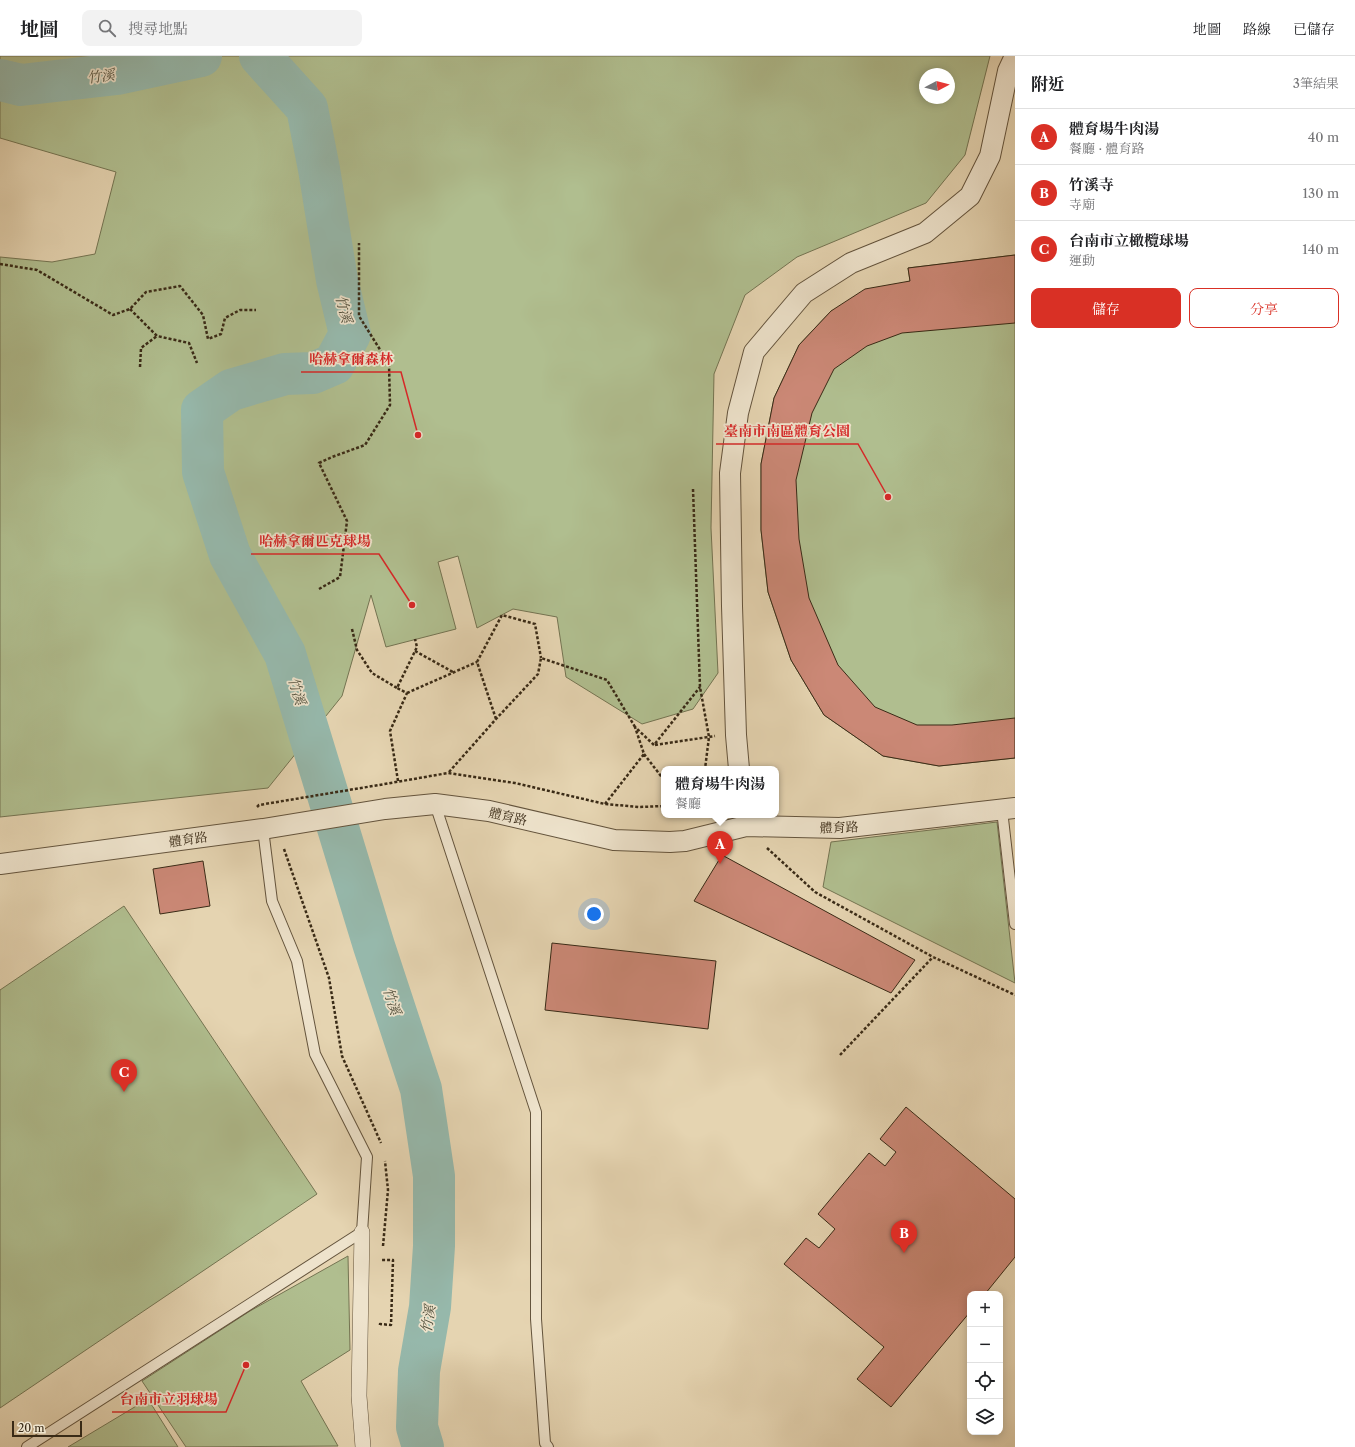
<!DOCTYPE html>
<html lang="zh-TW">
<head>
<meta charset="utf-8">
<style>
  :root { --surface:#fff; --page:#f2f2f2; --text:#202124; --muted:#757577; --line:#e0e0e0; --accent:#d93025 }
  body { margin:0; font-family:"Libre Caslon Text","Noto Serif TC",serif; background:var(--page); color:var(--text) }
  .controls { position:absolute; right:12px; bottom:12px; display:grid; overflow:hidden; border-radius:8px; box-shadow:0 2px 10px #0003 }
  .controls button { width:36px; height:36px; display:grid; place-items:center; padding:0; border:0; border-bottom:1px solid var(--line); background:var(--surface); color:var(--text); font:20px sans-serif }
  .compass { position:absolute; left:919px; top:12px; width:36px; height:36px; border-radius:50%; background:var(--surface); box-shadow:0 2px 10px #0003; rotate:83deg }
  .scale { position:absolute; left:12px; bottom:10px; width:70px; box-sizing:border-box; padding-left:4px; border:2px solid #392a16; border-top:0; font-size:11px; line-height:14px; white-space:nowrap; color:#392a16; -webkit-text-stroke:3px #eee3cc; paint-order:stroke }
  .you { position:absolute; left:594px; top:858px; width:14px; height:14px; margin:-10px; border:3px solid #fff; border-radius:50%; background:#1a73e8; box-shadow:0 0 0 6px #1a73e833 }
  .badge { display:grid; place-items:center; width:26px; height:26px; border-radius:50%; background:var(--accent); color:#fff; font-size:13px; font-weight:700 }
  .pin { position:absolute; translate:-50% -33px; filter:drop-shadow(0 1px 2px #0008) }
  .pin::after { content:''; position:absolute; top:21px; width:14px; height:12px; background:inherit; clip-path:polygon(0 0,100% 0,50% 100%) }
  .popup { position:absolute; left:661px; top:710px; width:118px; height:52px; box-sizing:border-box; display:grid; place-content:center; border-radius:8px; background:var(--surface); filter:drop-shadow(0 1px 3px #0005); font-size:13px; white-space:nowrap; color:var(--muted) }
  .popup b { font-size:15px; color:var(--text) }
  .popup::after { content:''; position:absolute; left:50%; top:100%; margin-left:-8px; border:8px solid transparent; border-top-color:var(--surface) }
  .list { margin:0; padding:0; list-style:none }
  h2 { display:flex; justify-content:space-between; align-items:center; height:52px; margin:0; padding:0 16px; font-size:17px }
  h2 small { font-size:13px; font-weight:400; color:var(--muted) }
  .list li { display:grid; grid-template-columns:26px 1fr auto; gap:12px; align-items:center; box-sizing:border-box; height:56px; padding:0 16px; border-top:1px solid var(--line) }
  .list b { display:block; font-size:15px; white-space:nowrap }
  .list p { margin:0; font-size:13px; white-space:nowrap; color:var(--muted) }
  .list em { font-size:13px; font-style:normal; color:var(--muted) }
  .actions { display:flex; gap:8px; padding:12px 16px }
  .actions a { flex:1; padding:9px 0; border:1px solid var(--accent); border-radius:8px; text-align:center; font-size:14px; color:var(--accent) }
  .actions .main { background:var(--accent); color:#fff }
  .icon { flex:none; width:22px; height:22px; fill:none; stroke:currentColor; stroke-width:2; stroke-linecap:round; stroke-linejoin:round }
  .map { position:relative; flex:none; width:1015px; height:1391px; overflow:hidden }
  header { display:flex; align-items:center; gap:24px; box-sizing:border-box; height:56px; padding:0 20px; background:var(--surface); border-bottom:1px solid var(--line) }
  header strong { font-size:19px }
  nav { display:flex; gap:22px; margin-inline-start:auto; font-size:14px }
  .search { width:280px; height:36px; background:var(--page); display:flex; align-items:center; gap:10px; box-sizing:border-box; padding:0 14px; border-radius:8px; color:var(--muted); font-size:15px }
  main { display:flex }
  aside { flex:1; background:var(--surface) }
  .map>svg:first-child { display:block }
  .green { fill:#b0be8f; stroke:#747452; fill-rule:evenodd }
  .lines { fill:none; stroke-linecap:round; stroke-linejoin:round }
  .river { stroke:#96b8ab; stroke-width:42 }
  .building { fill:#cb8876; stroke:#392a16 }
  .service-casing { stroke:#64543d; stroke-width:12 }
  .pedestrian-casing { stroke:#64543d; stroke-width:16 }
  .minor-casing { stroke:#64543d; stroke-width:22 }
  .path { stroke:#392a16; stroke-width:2.5; stroke-dasharray:3 2; stroke-linecap:butt }
  .service { stroke:#eee3cc; stroke-width:10 }
  .pedestrian { stroke:#eee3cc; stroke-width:15 }
  .minor { stroke:#eee3cc; stroke-width:20 }
  .labels { text-anchor:middle; stroke-width:3.5; stroke-linejoin:round; paint-order:stroke }
  .street-label { font-size:13px; fill:#392a16; stroke:#eee3cc }
  .water-label { font-size:14px; font-style:italic; fill:#504e3b; stroke:#eee3cc }
  .leader { fill:none; stroke:#d62828; stroke-width:1.5 }
  .callout-dot { fill:#d62828; stroke:#eee3cc; stroke-width:1.5 }
  .callout-label { font-size:14px; text-anchor:middle; font-weight:bold; fill:#d62828; stroke:#eee3cc; stroke-width:3.5; stroke-linejoin:round; paint-order:stroke }
</style>
</head>
<body>
<header>
<strong>地圖</strong>
<div class="search"><svg class="icon" aria-label="search" viewBox="0 0 24 24"><circle cx="10" cy="10" r="6"/><path d="M15 15l6 6"/></svg>搜尋地點</div>
<nav><a>地圖</a><a>路線</a><a>已儲存</a></nav>
</header>
<main>
<div class="map">
<svg width="1015" height="1391" viewBox="0 0 1015 1391">
  <rect width="100%" height="100%" fill="#e5d4b1"/>
  <filter id="stains"><feTurbulence type="fractalNoise" baseFrequency=".005" numOctaves="4"/><feColorMatrix values="0 0 0 0 .2 0 0 0 0 .09 0 0 0 0 .02 0 0 0 .5 -.17"/></filter>
  <radialGradient id="worn" r=".72"><stop offset=".6" stop-color="#630" stop-opacity="0"/><stop offset="1" stop-color="#630" stop-opacity=".3"/></radialGradient>
  <!-- green -->
  <path class="green" d="M0 0H990L965 99 926 147 797 201 745 239 714 318 711 472 718 617 693 653 642 668 566 621 557 561 513 553 477 572 458 500 438 506 456 573 386 591 371 539 342 640 268 732 0 761V201L52 206 95 198 116 116 0 82ZM925 18H949V42H925Z
    M1015 199V702L939 710 883 700 824 659 791 604 768 536 761 474V408L774 342 799 289 831 255 910 225 908 212Z
    M997 766 1015 927 823 831 831 786Z
    M124 850 317 1138 0 1352V934Z
    M348 1200 350 1294 301 1325 338 1390 186 1391 142 1325 250 1255Z
    M148 1343 178 1391H68Z"/>
  <g class="lines">
    <!-- river -->
    <path class="river" d="M260 0 307 52 319 113 337 224 350 278 334 308 313 317 285 318 231 334 202 354 203 416 230 499 285 598 374 890 421 1033 434 1120V1190L430 1251 419 1315 417 1371 423 1391
      M0 24 21 29 117 18 201 0"/>
  </g>
  <!-- building -->
  <path class="building" d="M1015 199V267L902 277 867 290 834 313 812 357 796 424 799 483 809 542 838 609 875 651 917 669H952L1015 662V702L939 710 883 700 824 659 791 604 768 536 761 474V408L774 342 799 289 831 255 865 233 910 225 908 212Z
    M722 799 915 904 891 937 694 845Z
    M203 805 210 850 160 858 153 813Z
    M552 887 716 905 708 973 545 954Z
    M906 1051 1015 1143V1201L985 1238H970V1256L891 1351 857 1323 884 1291 784 1208 806 1182 819 1192 835 1173 818 1158 869 1097 885 1110 896 1096 880 1083Z"/>
  <g class="lines">
    <defs>
      <path id="service" d="M435 748 536 1056V1263L545 1387 548 1391
        M1002 754 1015 868
        M27 1391 362 1176 367 1101 315 998 297 905 272 845 263 773"/>
      <path id="pedestrian" d="M362 1176 359 1340 363 1391"/>
      <path id="minor" d="M739 713 736 679 732 550 730 417 738 357 754 296 804 237 851 207 925 177 970 140 990 100 1008 15 1015 0
        M0 808 263 773 385 753 435 748 489 755 614 784 670 786 685 785 746 770 840 772 1015 752"/>
    </defs>
    <!-- service casing -->
    <use href="#service" class="service-casing"/>
    <!-- pedestrian casing -->
    <use href="#pedestrian" class="pedestrian-casing"/>
    <!-- minor casing -->
    <use href="#minor" class="minor-casing"/>
    <!-- path -->
    <path class="path" d="M0 208 37 214 113 259 130 253 146 236 180 230 203 259 208 283 221 278 225 262 240 254H256
      M130 253 157 280 189 287 197 307
      M140 311 141 292 157 280
      M693 433 700 631 709 681 705 713
      M319 533 340 521 347 465 319 407 332 401 365 389 390 349 389 308 359 260V187
      M352 573 357 594 372 617 397 632
      M415 595 453 616
      M407 637 477 606
      M496 663 477 606 502 559 535 568 541 602
      M655 689 715 680
      M644 698 664 724
      M449 716 496 663 538 618 541 602 607 624 635 671
      M398 725 390 675 407 637 397 632 417 591 415 583
      M605 748 644 698 635 671 654 689 700 631
      M257 751 259 749 379 729 448 717 515 727 605 748 639 751 664 750
      M767 792 815 836 933 901 1015 939
      M284 793 329 922 342 1000 381 1087
      M840 999 933 901
      M383 1190 388 1134 385 1105
      M380 1269V1268L391 1269 393 1204H382V1203"/>
    <!-- service -->
    <use href="#service" class="service"/>
    <!-- pedestrian -->
    <use href="#pedestrian" class="pedestrian"/>
    <!-- minor -->
    <use href="#minor" class="minor"/>
  </g>
  <g class="labels">
    <!-- street labels -->
    <g class="street-label">
      <text transform="translate(508 760) rotate(13)" y="5">體育路</text>
      <text transform="translate(839 771) rotate(-2)" y="5">體育路</text>
      <text transform="translate(188 783) rotate(-8)" y="5">體育路</text>
    </g>
    <!-- water labels -->
    <g class="water-label">
      <text transform="translate(101 20) rotate(-7)" y="5">竹溪</text>
      <text transform="translate(344 253) rotate(76)" y="5">竹溪</text>
      <text transform="translate(297 635) rotate(73)" y="5">竹溪</text>
      <text transform="translate(392 945) rotate(72)" y="5">竹溪</text>
      <text transform="translate(428 1263) rotate(-81)" y="5">竹溪</text>
    </g>
  </g>
  <!-- callouts -->
  <path class="leader" d="M418 379L401 316H301M888 441L858 388H716M412 549L379 498H251M246 1309L226 1356H112"/>
  <g class="callout-dot">
    <circle cx="418" cy="379" r="4"/>
    <circle cx="888" cy="441" r="4"/>
    <circle cx="412" cy="549" r="4"/>
    <circle cx="246" cy="1309" r="4"/>
  </g>
  <g class="callout-label">
    <text x="351" y="308">哈赫拿爾森林</text>
    <text x="787" y="380">臺南市南區體育公園</text>
    <text x="315" y="490">哈赫拿爾匹克球場</text>
    <text x="169" y="1348">台南市立羽球場</text>
  </g>
  <rect width="100%" height="100%" filter="url(#stains)"/>
  <rect width="100%" height="100%" fill="url(#worn)"/>
</svg>
<div class="controls">
<button>+</button>
<button>−</button>
<button><svg class="icon" aria-label="locate" viewBox="0 0 24 24"><circle cx="12" cy="12" r="6"/><path d="M12 2v4M12 18v4M2 12h4M18 12h4"/></svg></button>
<button><svg class="icon" aria-label="layers" viewBox="0 0 24 24"><path d="M12 4l9 5-9 5-9-5zM3 14l9 5 9-5"/></svg></button>
</div>
<svg class="compass" viewBox="-18 -18 36 36"><path d="M0-13l5 13h-10z" fill="#e53935"/><path d="M0 13l5-13h-10z" fill="#757577"/></svg>
<div class="scale">20 m</div>
<div class="you"></div>
<div class="pin badge" style="left:720px;top:808px">A</div>
<div class="popup"><b>體育場牛肉湯</b>餐廳</div>
<div class="pin badge" style="left:904px;top:1197px">B</div>
<div class="pin badge" style="left:124px;top:1036px">C</div>
</div>
<aside>
<h2>附近<small>3筆結果</small></h2>
<ul class="list">
<li><span class="badge">A</span><div><b>體育場牛肉湯</b><p>餐廳 · 體育路</p></div><em>40 m</em></li>
<li><span class="badge">B</span><div><b>竹溪寺</b><p>寺廟</p></div><em>130 m</em></li>
<li><span class="badge">C</span><div><b>台南市立橄欖球場</b><p>運動</p></div><em>140 m</em></li>
</ul>
<div class="actions"><a class="main">儲存</a><a>分享</a></div>
</aside>
</main>
</body>
</html>
